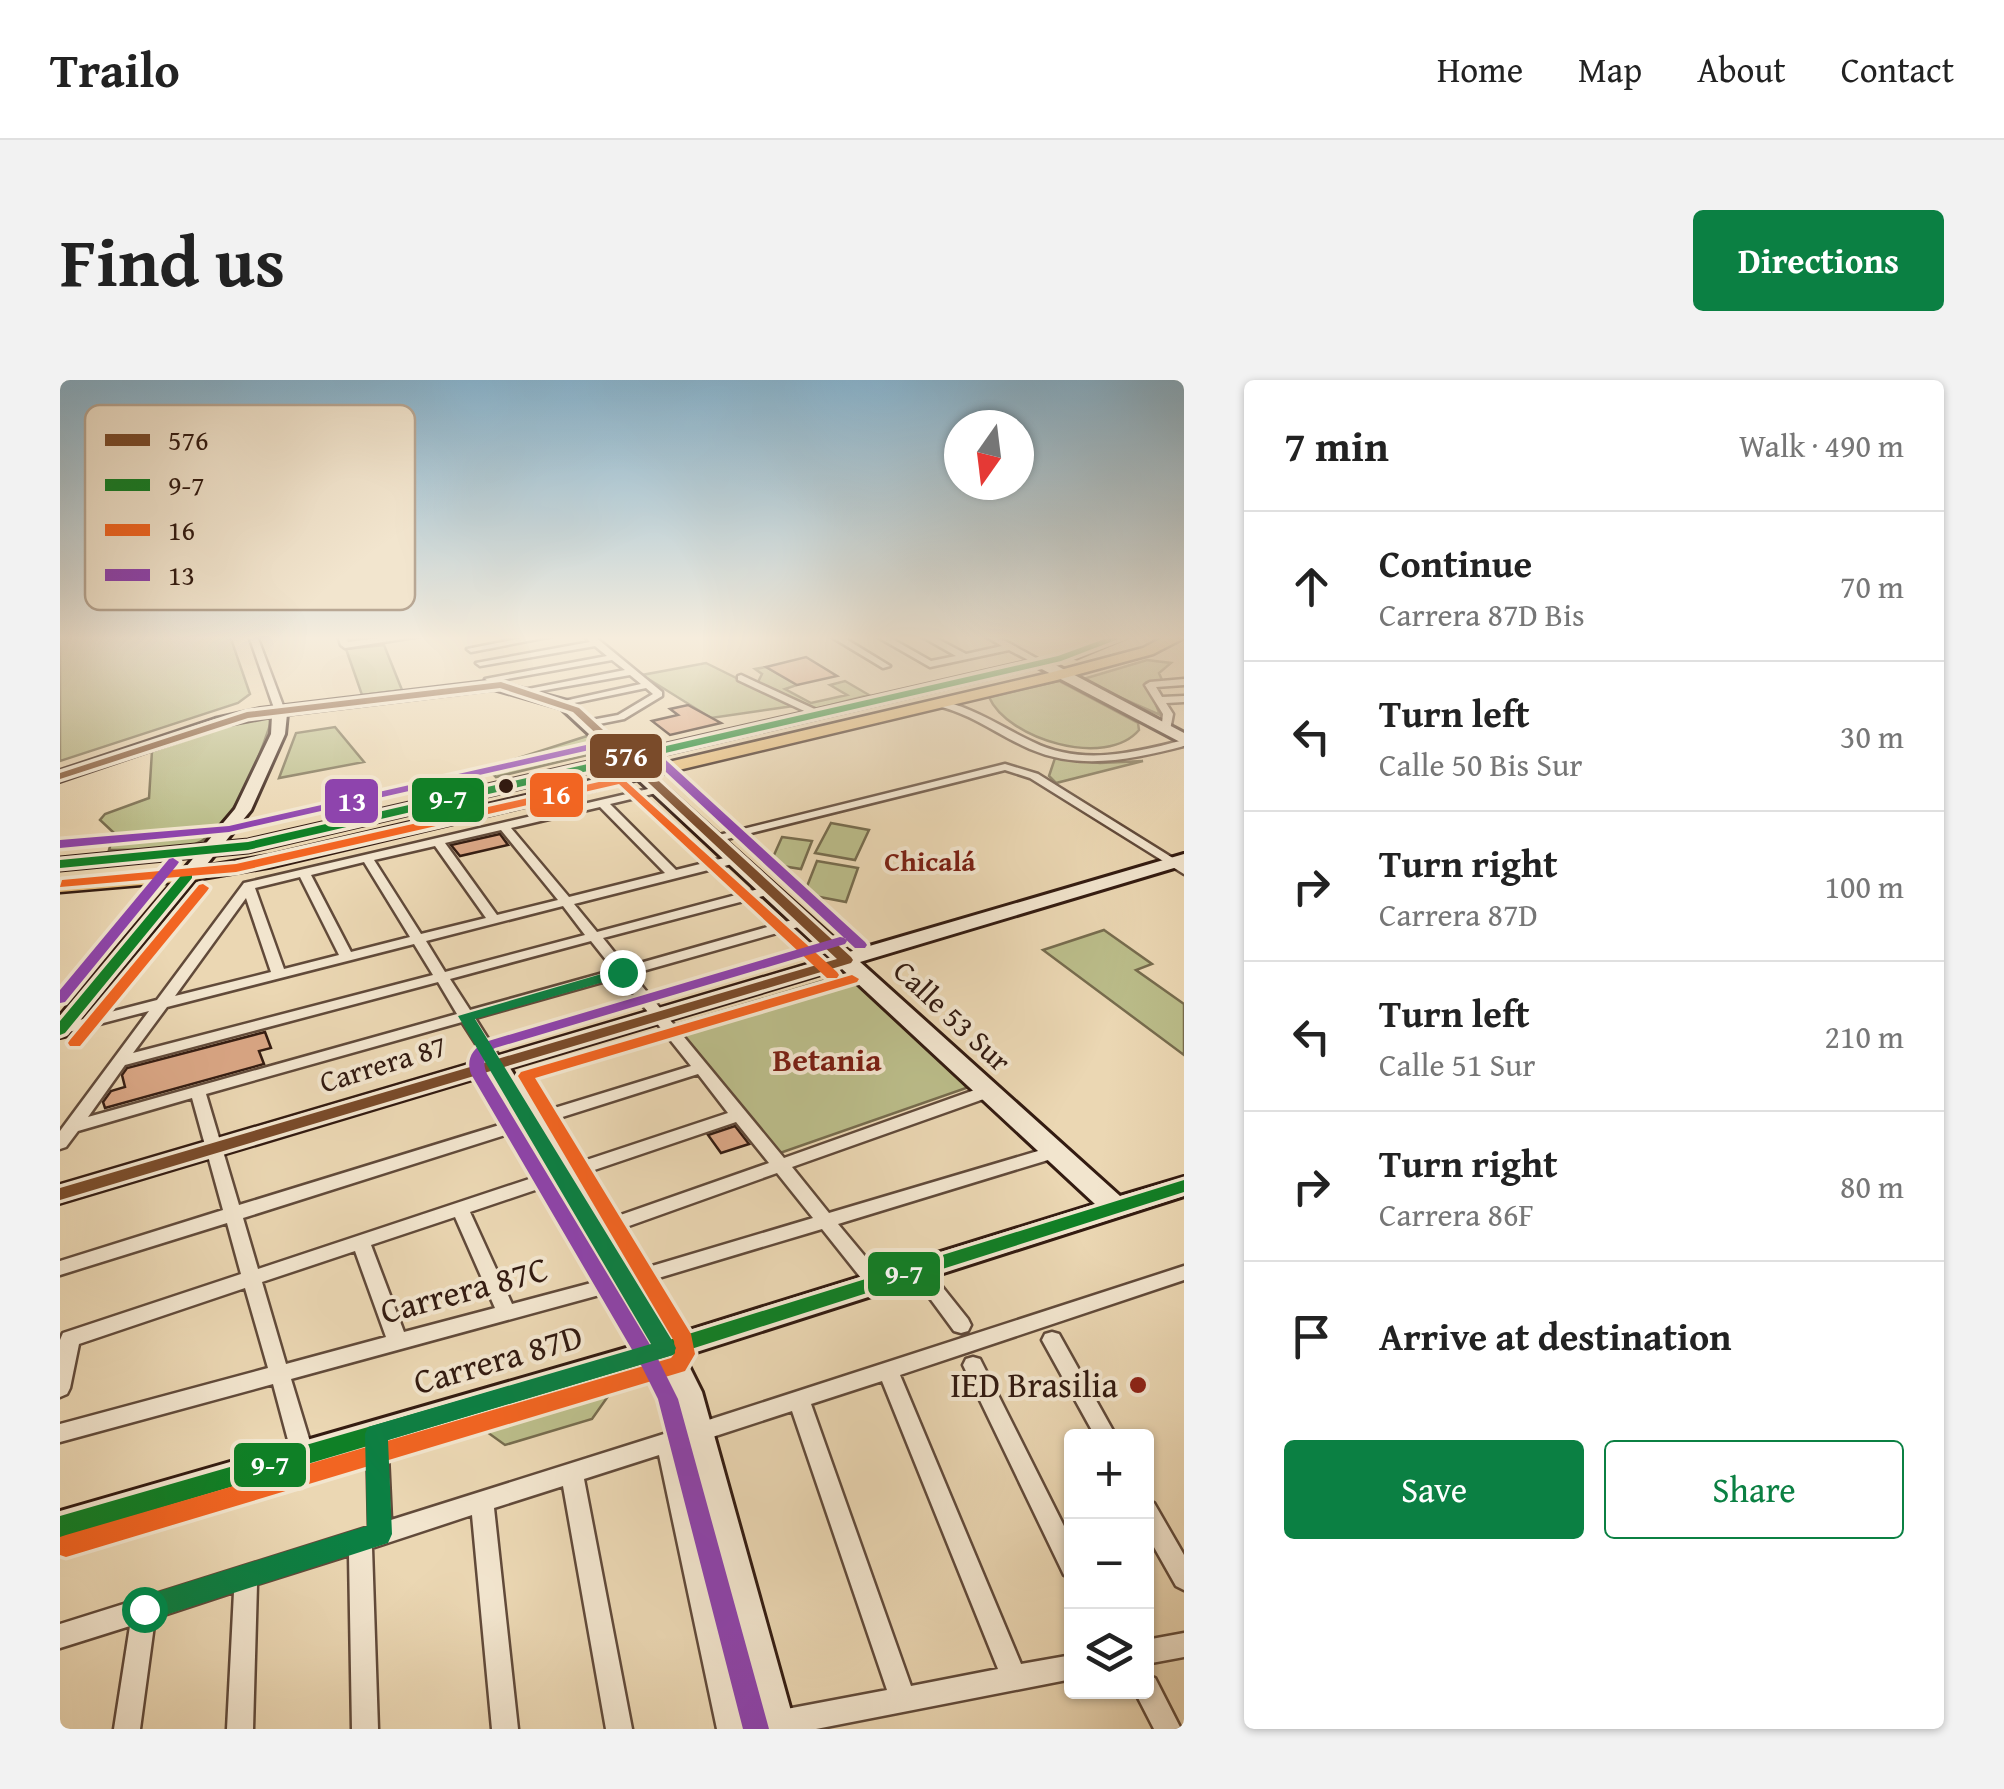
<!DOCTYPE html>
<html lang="en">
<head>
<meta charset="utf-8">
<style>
  :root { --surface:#fff; --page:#f2f2f2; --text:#222; --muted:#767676; --line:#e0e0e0; --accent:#0b8043 }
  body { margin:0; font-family:"Gentium Book Plus",serif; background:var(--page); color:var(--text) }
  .controls { position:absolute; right:30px; bottom:30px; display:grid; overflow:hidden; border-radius:10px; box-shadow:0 2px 8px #0004 }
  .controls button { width:90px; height:90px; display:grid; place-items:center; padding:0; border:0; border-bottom:2px solid var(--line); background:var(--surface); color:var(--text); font:50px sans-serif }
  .compass { position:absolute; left:884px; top:30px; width:90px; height:90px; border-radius:50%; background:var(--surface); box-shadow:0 2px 8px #0004; rotate:194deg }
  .stop { position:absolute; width:30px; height:30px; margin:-22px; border:8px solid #0b8043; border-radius:50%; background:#fff }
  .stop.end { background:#0b8043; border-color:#fff; box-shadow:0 2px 10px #0008 }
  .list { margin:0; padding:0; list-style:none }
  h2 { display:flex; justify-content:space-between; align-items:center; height:130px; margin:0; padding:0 40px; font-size:42px }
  h2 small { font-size:32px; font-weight:400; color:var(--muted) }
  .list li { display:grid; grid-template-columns:65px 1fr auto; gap:30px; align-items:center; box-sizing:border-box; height:150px; padding:0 40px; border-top:2px solid var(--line) }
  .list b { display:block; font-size:38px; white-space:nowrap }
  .list p { margin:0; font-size:32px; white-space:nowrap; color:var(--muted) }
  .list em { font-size:32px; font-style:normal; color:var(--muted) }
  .actions { display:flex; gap:20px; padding:30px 40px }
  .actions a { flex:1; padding:22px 0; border:2px solid var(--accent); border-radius:10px; text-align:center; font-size:35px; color:var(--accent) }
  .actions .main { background:var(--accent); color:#fff }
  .icon { flex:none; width:55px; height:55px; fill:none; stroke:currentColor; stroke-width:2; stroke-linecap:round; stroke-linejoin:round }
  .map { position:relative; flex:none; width:1124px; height:1349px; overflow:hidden; border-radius:10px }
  header { display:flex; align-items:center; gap:60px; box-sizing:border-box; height:140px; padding:0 50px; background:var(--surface); border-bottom:2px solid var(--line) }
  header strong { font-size:48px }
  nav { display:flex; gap:55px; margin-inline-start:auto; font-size:35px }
  .intro { display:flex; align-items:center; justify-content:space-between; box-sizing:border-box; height:240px; padding:0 60px }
  h1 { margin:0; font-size:70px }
  .button { padding:25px 45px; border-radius:10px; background:var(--accent); color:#fff; font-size:35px; font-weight:700 }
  main { display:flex; gap:60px; padding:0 60px }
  aside { flex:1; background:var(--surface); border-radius:10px; box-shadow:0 2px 8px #0004 }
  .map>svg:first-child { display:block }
  .green { fill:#bbbd8a; stroke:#776c4e; stroke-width:2.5 }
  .building { fill:#dca887; stroke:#331b11; stroke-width:2.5 }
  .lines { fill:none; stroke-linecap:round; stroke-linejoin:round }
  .street-casing { stroke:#614a3a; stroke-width:5 }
  .secondary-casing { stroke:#331b11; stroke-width:6 }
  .primary-casing { stroke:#331b11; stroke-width:5 }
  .street { fill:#f2e5ce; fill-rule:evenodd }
  .secondary { fill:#f2e5ce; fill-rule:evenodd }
  .primary { fill:#e6bc7a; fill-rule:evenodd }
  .bus-1-casing { stroke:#f2e5ce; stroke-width:7 }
  .bus-2-casing { stroke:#f2e5ce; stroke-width:7 }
  .bus-3-casing { stroke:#f2e5ce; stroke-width:7 }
  .bus-4-casing { stroke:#f2e5ce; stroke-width:7 }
  .bus-1 { fill:#7a4b2a; fill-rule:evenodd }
  .bus-2 { fill:#0f8026; fill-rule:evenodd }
  .bus-3 { fill:#f26522; fill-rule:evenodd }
  .bus-4 { fill:#8e44ad; fill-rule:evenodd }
  .route { fill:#0b8043 }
  .bus-dot { fill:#331b11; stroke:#f2e5ce; stroke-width:4 }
  .poi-dot { fill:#8f2418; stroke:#f2e5ce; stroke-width:4 }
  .labels { text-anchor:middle; stroke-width:8; stroke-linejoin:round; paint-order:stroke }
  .far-neighbourhood-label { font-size:28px; font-weight:bold; fill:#7a1f14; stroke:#f2e5ce }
  .street-label { font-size:30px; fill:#331b11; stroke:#f2e5ce }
  .neighbourhood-label { font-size:32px; font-weight:bold; fill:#7a1f14; stroke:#f2e5ce }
  .near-street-label { font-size:35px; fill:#331b11; stroke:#f2e5ce }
  .near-poi-label { font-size:35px; fill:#331b11; stroke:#f2e5ce; text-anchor:end }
  .key { fill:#f2e5ce; stroke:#b9a895; stroke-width:2.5 }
  .key-label { font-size:28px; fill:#331b11 }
  .line-badge { stroke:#f2e5ce; stroke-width:4 }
  .badge-label { font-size:28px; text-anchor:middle; font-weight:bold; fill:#fff }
</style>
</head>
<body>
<header>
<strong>Trailo</strong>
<nav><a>Home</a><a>Map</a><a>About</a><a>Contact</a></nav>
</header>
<div class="intro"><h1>Find us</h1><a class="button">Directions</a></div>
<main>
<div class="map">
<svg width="1124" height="1349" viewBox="0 0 1124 1349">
  <rect width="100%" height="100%" fill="#ebd7b3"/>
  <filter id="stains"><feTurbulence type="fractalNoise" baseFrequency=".002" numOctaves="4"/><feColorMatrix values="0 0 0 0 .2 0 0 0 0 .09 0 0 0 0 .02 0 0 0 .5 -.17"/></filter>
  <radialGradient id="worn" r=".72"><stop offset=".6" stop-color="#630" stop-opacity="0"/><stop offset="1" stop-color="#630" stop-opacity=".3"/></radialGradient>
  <!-- green -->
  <path class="green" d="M0 256H170L190 314 178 323 0 381Z
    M324 265 342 310 302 315 286 269Z
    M1087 280 1111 283 1099 293 1102 300 1087 302 1100 335 1020 300Z
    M646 283 733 326 651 338 582 295Z
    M706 287 737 305 725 309 751 323 787 315 770 305 785 301 809 315 756 329 698 302 702 294 695 289Z
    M999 301 1078 343 1079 350C1046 389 947 359 929 317Z
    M204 337 212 339C200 376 172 458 128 466 103 471 74 469 49 470L54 453 40 440 45 434 89 418 92 371 174 342Z
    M275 347 304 382 219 398 236 353Z
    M527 356 544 371 436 397 427 388Z
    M995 378 1040 383 1083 381 996 403 989 396Z
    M771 443 809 450 795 480 755 473Z
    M722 457 752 461 741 489 710 484Z
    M757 481 798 488 786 522 744 514Z
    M1044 550 1092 584 1076 590 1124 624V675L983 570Z
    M789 593 909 707 720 773 615 645Z
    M563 995 532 1039 445 1065 409 1039Z"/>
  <!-- building -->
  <path class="building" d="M746 277 777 296 737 305 706 287Z
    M628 325 661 343 610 355 592 341 618 335 610 329Z
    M440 454 448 465 400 476 391 465Z
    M205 652 211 668 199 671 204 684 45 728 43 722 51 711 65 707 62 695 67 688Z
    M675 746 689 764 661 773 648 755Z"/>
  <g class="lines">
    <defs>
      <path id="street" d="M189 256H197L225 331 223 333 215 331Z
        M278 256H286L288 262 334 256H361L285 268 281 265Z
        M472 256H493L411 272 407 269Z
        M524 256H534L602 312V316L564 339 529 346 524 343 526 341 558 335 593 314 586 308 500 326 495 323 581 304 570 295 463 314 458 311 565 290 552 280 430 302 425 299 547 276 535 266 420 286 416 283 530 262Z
        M770 256H781L830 286 823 288Z
        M816 256H827L871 281 896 276 861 256H872L906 274 942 266 925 256H936L985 283 978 285 949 270 870 287Z
        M681 295 761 332 763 334 755 336 678 300V296Z
        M1124 299V305L1096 307 1102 317 1124 316V322L1106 323 1113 334 1110 350 1101 352 1103 334 1085 305 1090 302Z
        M881 321C915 328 941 347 973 362 1021 386 1074 373 1124 360V366C1073 379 1021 391 970 369 938 355 912 334 878 326V322Z
        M945 384 978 394 1124 485V494L970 398 945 390 655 462 649 459 651 457Z
        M601 406 605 407V411L550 424 616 490 676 475 682 479 680 482 514 524 537 552 710 506 716 510 714 513 543 558 566 587 739 538H749L750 541 749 544 572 594 724 778 923 707 929 706 937 711 935 715 732 787 769 833 995 766 1001 768 1003 772 1001 776 778 844 823 898 825 903 823 908 816 910 809 908 762 849 565 908 231 999 254 1075 251 1082 243 1085 235 1082 232 1075 213 1004 0 1062V1044L208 988 185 908 19 964 10 1008 7 1014 0 1017V960L3 953 181 894 167 843 0 895V881L163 830 132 718 18 751 6 767 0 769V751L89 631 1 654 0 645 97 620 184 503ZM540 427 605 493 509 517 451 448ZM441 450 498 520 437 535 385 463ZM375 466 426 538 361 554 314 480ZM304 482 350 557 291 572 251 495ZM240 497 279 575 224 589 195 508ZM186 518 211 592 115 616ZM503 526 525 555 385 592 366 561ZM531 561 554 590 410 630 390 599ZM354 564 373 595 73 673 107 627ZM560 597 631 686 179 825 146 714 402 642 431 687H441L444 684 415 638ZM378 602 397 634 28 737 65 685ZM638 694 668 733 198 889 183 838ZM676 742 709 783 529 846 526 851 529 856 535 858 541 856 717 793 753 838 565 894 452 924 410 832ZM395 837 435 928 344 952 311 865ZM295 871 326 957 226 984 202 902Z
        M858 882 864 884 908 939 911 945 908 951 901 953 894 951 852 894 849 889 852 884Z
        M1124 886V900L840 995 961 1284 1012 1275V1299L756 1349H705L703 1344 707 1335 716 1331 827 1310 732 1031 640 1061 633 1059 630 1052 633 1045ZM822 1001 938 1289 851 1306 751 1024Z
        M992 952 999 954 1056 1056H1035L982 960 985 954Z
        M913 977 920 979 1012 1162V1198L1004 1195 903 985 906 979Z
        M317 1045 324 1047 327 1054 331 1140 607 1053 614 1056 683 1349H657L599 1075 524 1099 572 1349H546L503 1106 434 1128 458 1349H432L412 1135 312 1168 318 1349H292L289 1175 197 1204 193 1349H167L174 1212 95 1238 80 1349H54L70 1246 0 1268V1244L309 1147 307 1054 310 1047Z
        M1086 1120 1094 1123 1124 1175V1210L1116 1206 1086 1153Z
        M1124 1253V1277L1086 1284V1260Z
        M1086 1295 1095 1298 1121 1349H1094L1075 1312H1086Z"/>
      <path id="secondary" d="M976 280H986L1124 353V364L976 286Z
        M434 301 511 322 789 572 1124 474V485L800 582 1060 816 1124 797V816L624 976 642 1012 736 1349H698L612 1012 598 984 0 1163V1131L587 962 430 694 0 823V805L770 578 501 328 434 309 227 334 225 354 191 430 8 655 0 657V636L175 429 211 354 212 336 164 345 0 401V391L155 339 200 329ZM781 588 1035 824 613 955 450 688Z"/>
      <path id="primary" d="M1049 256H1070L1017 278 1005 275Z
        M1106 256 1124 258 1093 274 997 300 211 487 128 501 0 512V500L128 489 211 475 989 293 1083 268Z
        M968 281 973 282V288L188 472 0 490V478L188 460Z"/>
    </defs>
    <!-- street casing -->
    <use href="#street" class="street-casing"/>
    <!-- secondary casing -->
    <use href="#secondary" class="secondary-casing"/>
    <!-- primary casing -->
    <use href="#primary" class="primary-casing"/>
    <!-- street -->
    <use href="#street" class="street"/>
    <!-- secondary -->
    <use href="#secondary" class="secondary"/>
    <!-- primary -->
    <use href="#primary" class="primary"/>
    <defs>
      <path id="bus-1" d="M441 302 519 328 791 577 793 580 791 583 0 820V808L777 579 513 332 440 308 188 338 0 399V393L187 332Z"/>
      <path id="bus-2" d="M1053 256H1066L1001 281 188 470 0 488V480L188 462 998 276Z
        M128 491 132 492V498L5 653 0 655V641L124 492Z
        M1124 800V812L606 977 0 1158V1136L606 961Z"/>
      <path id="bus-3" d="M561 397 777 592 779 595 777 598H767L559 404 176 492 0 507 2 500 176 484Z
        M143 504 149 508 147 511 20 666H10L8 663 10 660 139 505Z
        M792 595 799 599 797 602 475 698 631 954 635 974 625 991 6 1177 0 1175V1157L6 1155 611 978 615 973 614 961 458 696 461 692Z"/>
      <path id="bus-4" d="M570 355 585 361 805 562 807 565 805 568H795L577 365 569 361 169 452 0 468V460L169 446Z
        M113 478 119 482 117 485 5 622 0 623V610L109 479Z
        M780 557 785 558 787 561 785 564 435 668C424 675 422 682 427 694L595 973 618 1019 709 1349H683L598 1019 581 985 411 694C406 680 412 669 425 662Z"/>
    </defs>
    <!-- bus-1 casing -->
    <use href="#bus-1" class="bus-1-casing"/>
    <!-- bus-2 casing -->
    <use href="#bus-2" class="bus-2-casing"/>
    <!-- bus-3 casing -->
    <use href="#bus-3" class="bus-3-casing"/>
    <!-- bus-4 casing -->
    <use href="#bus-4" class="bus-4-casing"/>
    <!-- bus-1 -->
    <use href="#bus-1" class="bus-1"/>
    <!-- bus-2 -->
    <use href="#bus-2" class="bus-2"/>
    <!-- bus-3 -->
    <use href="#bus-3" class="bus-3"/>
    <!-- bus-4 -->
    <use href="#bus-4" class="bus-4"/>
  </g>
  <!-- sky -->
  <linearGradient id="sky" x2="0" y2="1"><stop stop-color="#88b6d2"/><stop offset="0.58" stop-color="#f6eddd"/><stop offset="1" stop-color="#f6eddd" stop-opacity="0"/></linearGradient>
  <rect width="1124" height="445" fill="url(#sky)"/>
  <!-- route -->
  <path class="route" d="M562 588 570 592 568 595 415 639 613 962 616 968 613 975 328 1060 332 1154 328 1163 84 1242 75 1238 71 1229 75 1220 84 1216 307 1146 305 1054 308 1047 591 964 398 636Z"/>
  <!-- markers -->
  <circle class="bus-dot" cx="446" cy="406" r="9"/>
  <circle class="poi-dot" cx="1078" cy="1005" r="10"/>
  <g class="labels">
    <!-- far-neighbourhood labels -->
    <g class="far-neighbourhood-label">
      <text x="870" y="491">Chicalá</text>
    </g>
    <!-- street labels -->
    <g class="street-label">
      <text transform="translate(892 636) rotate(43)" y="10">Calle 53 Sur</text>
      <text transform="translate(323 684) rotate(-17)" y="10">Carrera 87</text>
    </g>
    <!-- neighbourhood labels -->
    <g class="neighbourhood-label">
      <text x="767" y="691">Betania</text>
    </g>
    <!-- near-street labels -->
    <g class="near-street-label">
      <text transform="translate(404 910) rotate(-15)" y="12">Carrera 87C</text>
      <text transform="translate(438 979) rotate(-16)" y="12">Carrera 87D</text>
    </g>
    <!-- near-poi labels -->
    <g class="near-poi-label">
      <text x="1058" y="1017">IED Brasilia</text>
    </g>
  </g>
  <!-- legend -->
  <rect x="25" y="25" width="330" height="205" rx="15" class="key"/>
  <rect x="45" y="54" width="45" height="12" fill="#7a4b2a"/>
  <rect x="45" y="99" width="45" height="12" fill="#0f8026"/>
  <rect x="45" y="144" width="45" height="12" fill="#f26522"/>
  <rect x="45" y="189" width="45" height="12" fill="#8e44ad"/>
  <g class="key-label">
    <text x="108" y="70">576</text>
    <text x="108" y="115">9-7</text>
    <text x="108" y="160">16</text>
    <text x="108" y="205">13</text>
  </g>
  <g class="line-badge">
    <rect x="528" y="352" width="76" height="48" rx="10" fill="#7a4b2a"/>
    <rect x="468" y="391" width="57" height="48" rx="10" fill="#f26522"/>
    <rect x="350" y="396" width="76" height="48" rx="10" fill="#0f8026"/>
    <rect x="263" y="397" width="57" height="48" rx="10" fill="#8e44ad"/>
    <rect x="806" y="870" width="76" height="48" rx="10" fill="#0f8026"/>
    <rect x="172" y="1061" width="76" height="48" rx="10" fill="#0f8026"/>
  </g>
  <g class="badge-label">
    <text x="566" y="386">576</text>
    <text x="496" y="424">16</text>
    <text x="388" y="429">9-7</text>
    <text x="292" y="431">13</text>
    <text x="844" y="904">9-7</text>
    <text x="210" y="1095">9-7</text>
  </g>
  <rect width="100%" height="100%" filter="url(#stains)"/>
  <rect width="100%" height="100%" fill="url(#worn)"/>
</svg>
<div class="controls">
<button>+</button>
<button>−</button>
<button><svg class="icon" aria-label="layers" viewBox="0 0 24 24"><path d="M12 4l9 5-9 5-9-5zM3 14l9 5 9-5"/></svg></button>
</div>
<svg class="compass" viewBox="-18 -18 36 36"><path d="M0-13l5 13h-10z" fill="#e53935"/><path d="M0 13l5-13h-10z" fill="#767676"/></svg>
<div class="stop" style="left:84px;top:1229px"></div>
<div class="stop end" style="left:562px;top:592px"></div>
</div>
<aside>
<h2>7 min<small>Walk · 490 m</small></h2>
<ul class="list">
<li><svg class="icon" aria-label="ahead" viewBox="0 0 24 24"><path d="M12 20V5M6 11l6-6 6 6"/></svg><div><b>Continue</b><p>Carrera 87D Bis</p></div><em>70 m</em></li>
<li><svg class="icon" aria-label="left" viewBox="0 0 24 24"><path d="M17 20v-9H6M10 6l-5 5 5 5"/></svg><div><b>Turn left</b><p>Calle 50 Bis Sur</p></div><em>30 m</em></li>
<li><svg class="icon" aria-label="right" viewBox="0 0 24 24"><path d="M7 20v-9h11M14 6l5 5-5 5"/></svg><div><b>Turn right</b><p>Carrera 87D</p></div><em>100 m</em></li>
<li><svg class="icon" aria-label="left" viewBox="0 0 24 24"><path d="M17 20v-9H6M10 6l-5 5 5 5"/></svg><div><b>Turn left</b><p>Calle 51 Sur</p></div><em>210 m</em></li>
<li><svg class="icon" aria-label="right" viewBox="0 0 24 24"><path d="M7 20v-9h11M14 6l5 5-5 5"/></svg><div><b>Turn right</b><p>Carrera 86F</p></div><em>80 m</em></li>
<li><svg class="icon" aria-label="arrive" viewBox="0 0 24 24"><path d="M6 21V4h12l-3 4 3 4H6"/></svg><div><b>Arrive at destination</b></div></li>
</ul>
<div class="actions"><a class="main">Save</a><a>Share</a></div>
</aside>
</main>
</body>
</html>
